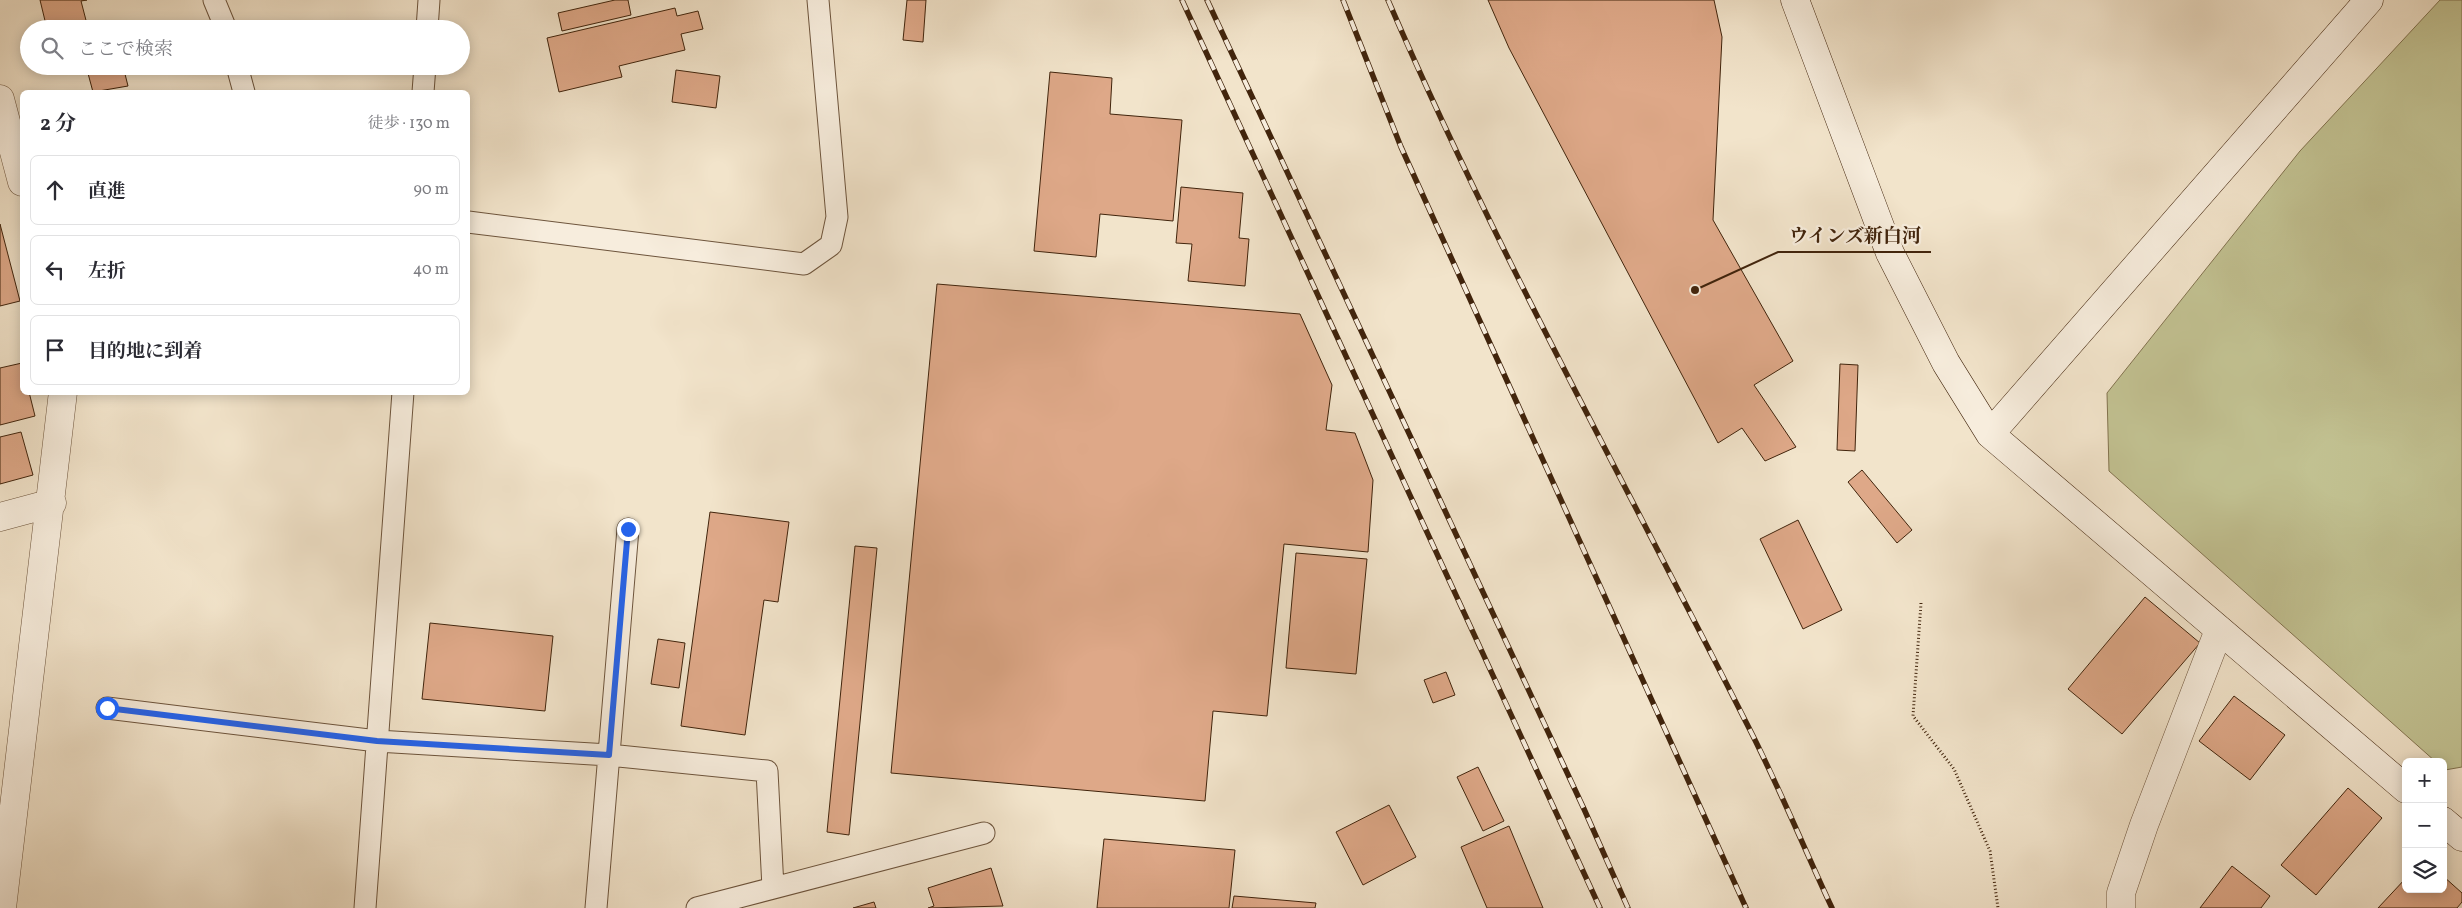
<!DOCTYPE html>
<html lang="ja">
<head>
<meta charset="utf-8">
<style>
  :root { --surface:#fff; --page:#f7f7f7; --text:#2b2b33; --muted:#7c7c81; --line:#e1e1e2 }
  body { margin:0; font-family:Vollkorn,"Noto Serif JP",serif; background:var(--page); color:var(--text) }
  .controls { position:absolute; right:15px; bottom:15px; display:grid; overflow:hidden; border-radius:8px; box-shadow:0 2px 12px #0003 }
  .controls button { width:45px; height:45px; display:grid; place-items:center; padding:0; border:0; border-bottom:1px solid var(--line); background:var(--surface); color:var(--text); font:25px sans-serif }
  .stop { position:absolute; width:15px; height:15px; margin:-11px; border:4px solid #2563eb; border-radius:50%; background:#fff }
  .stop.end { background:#2563eb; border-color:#fff; box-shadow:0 1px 5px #0008 }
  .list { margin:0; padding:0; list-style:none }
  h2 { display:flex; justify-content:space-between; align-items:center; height:65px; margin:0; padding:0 20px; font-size:21px }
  h2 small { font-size:16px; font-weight:400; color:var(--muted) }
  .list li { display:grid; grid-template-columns:32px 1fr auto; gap:15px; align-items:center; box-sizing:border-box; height:70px; margin:0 10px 10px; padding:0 10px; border:1px solid var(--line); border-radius:8px }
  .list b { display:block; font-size:19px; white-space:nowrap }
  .list em { font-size:16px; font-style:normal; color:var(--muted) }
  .icon { flex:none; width:28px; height:28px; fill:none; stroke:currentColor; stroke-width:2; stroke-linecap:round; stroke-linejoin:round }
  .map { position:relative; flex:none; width:2462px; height:908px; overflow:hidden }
  .search { position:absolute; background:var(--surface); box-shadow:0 2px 12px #0003; left:20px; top:20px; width:450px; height:55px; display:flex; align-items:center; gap:12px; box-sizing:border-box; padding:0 18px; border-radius:28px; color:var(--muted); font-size:19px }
  .panel { position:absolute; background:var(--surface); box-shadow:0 2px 12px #0003; left:20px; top:90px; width:450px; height:305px; border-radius:8px }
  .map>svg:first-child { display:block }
  .green { fill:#c2c292; stroke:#82734f }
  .building { fill:#dea888; stroke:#41240c }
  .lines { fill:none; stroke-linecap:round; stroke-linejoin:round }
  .lane-casing { stroke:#6d543c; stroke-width:23 }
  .street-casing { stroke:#6d543c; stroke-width:29 }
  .secondary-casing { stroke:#41240c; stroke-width:29 }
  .path { stroke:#41240c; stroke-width:3; stroke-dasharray:1 2.5; stroke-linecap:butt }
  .lane { stroke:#f7eddd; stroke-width:21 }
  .street { stroke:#f7eddd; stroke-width:28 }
  .secondary { stroke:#f7eddd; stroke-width:28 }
  .rail-casing { stroke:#41240c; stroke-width:5.5 }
  .rail { stroke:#f7eddd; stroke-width:4; stroke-dasharray:11; stroke-linecap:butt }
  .route { stroke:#2563eb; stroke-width:6 }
  .leader { fill:none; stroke:#41240c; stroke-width:2 }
  .callout-dot { fill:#41240c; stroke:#f7eddd; stroke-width:2 }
  .callout-label { font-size:19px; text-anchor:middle; font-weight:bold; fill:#41240c; stroke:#f7eddd; stroke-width:4.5; stroke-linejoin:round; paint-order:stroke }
</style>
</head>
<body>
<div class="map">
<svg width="2462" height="908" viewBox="0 0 2462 908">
  <rect width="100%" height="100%" fill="#f2e4cb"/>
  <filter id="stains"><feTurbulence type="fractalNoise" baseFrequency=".004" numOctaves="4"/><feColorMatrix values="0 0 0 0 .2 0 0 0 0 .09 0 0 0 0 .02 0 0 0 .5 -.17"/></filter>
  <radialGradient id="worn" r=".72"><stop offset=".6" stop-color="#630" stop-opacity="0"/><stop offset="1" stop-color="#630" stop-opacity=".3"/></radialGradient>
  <!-- green -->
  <path class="green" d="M2440 0H2462V767L2445 770 2443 762H2436L2109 471 2107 393 2300 151Z"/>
  <!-- building -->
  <path class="building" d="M40 0H87L81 1 88 28 47 29Z
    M615 0H628L631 15 562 31 558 13Z
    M907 0H926L923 42 903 40Z
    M1488 0H1714L1722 37 1713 220 1793 361 1754 385 1796 447 1765 461 1742 428 1718 443 1509 48Z
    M675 8 677 16 698 11 703 29 681 34 685 50 619 66 622 77 559 92 547 38Z
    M86 66H123L128 86 93 92Z
    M676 70 720 76 716 108 672 102Z
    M1050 72 1112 78 1110 114 1182 120 1173 221 1100 214 1096 257 1034 251Z
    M1181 187 1243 193 1239 238 1249 239 1245 286 1188 281 1192 244 1176 243Z
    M0 224 20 301 0 306Z
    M937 284 1300 314 1332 385 1326 430 1355 433 1373 480 1368 552 1284 544 1267 716 1213 711 1205 801 891 773Z
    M22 363V392H29L35 416 0 425V368Z
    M1840 364 1858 365 1855 451 1837 450Z
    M21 432 33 475 0 484V437Z
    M1862 470 1912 530 1897 543 1848 482Z
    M710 512 789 522 778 602 764 600 745 735 681 726Z
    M1798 520 1842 610 1803 629 1760 539Z
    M855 546 877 548 849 835 827 832Z
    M1296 553 1367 559 1356 674 1286 668Z
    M2145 597 2200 643 2122 734 2068 689Z
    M430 623 553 636 545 711 422 699Z
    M658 639 685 643 679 688 651 684Z
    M1446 672 1455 695 1433 703 1424 680Z
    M2234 696 2285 735 2250 780 2199 741Z
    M1478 767 1504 821 1483 831 1457 777Z
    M2348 788 2382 818 2316 895 2281 865Z
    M1389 805 1416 857 1363 885 1336 832Z
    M1509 826 1543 908H1487L1461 847Z
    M1104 839 1235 850 1229 908H1097Z
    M2232 866 2270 896 2261 908H2200Z
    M991 868 1003 906 928 908 934 906 928 888Z
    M2443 876 2462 893V902L2457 908H2378L2406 878V889H2443Z
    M1234 896 1316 903 1315 908H1232Z
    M874 902 876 908H853Z"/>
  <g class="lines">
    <defs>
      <path id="lane" d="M214 0 226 29
        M427 29 429 0
        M237 66 244 92
        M423 92 425 66
        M468 222 804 264 831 245 837 217 818 0
        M107 708 377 741 609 755 767 771 773 888
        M365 908 403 392
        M596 908 628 529
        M697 908 984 833"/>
      <path id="street" d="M0 99 22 182
        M0 517 52 503
        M2 908 63 392
        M2121 908V893L2144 825 2219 630"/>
      <path id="secondary" d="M1795 0 1890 253 1946 363 1990 434 2406 789
        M1990 434 2369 0
        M2443 821 2462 837"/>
    </defs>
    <!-- lane casing -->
    <use href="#lane" class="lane-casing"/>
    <!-- street casing -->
    <use href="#street" class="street-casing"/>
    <!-- secondary casing -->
    <use href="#secondary" class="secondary-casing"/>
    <!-- path -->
    <path class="path" d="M1921 603 1913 716 1954 769 1990 851 1998 908"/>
    <!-- lane -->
    <use href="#lane" class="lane"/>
    <!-- street -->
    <use href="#street" class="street"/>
    <!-- secondary -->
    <use href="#secondary" class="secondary"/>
    <defs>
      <path id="rail" d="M1182 0 1600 908
        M1207 0 1584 809 1628 908
        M1343 0 1401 147 1746 908
        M1388 0C1495 249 1627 486 1749 728 1779 787 1804 848 1832 908"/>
    </defs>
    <!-- rail casing -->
    <use href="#rail" class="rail-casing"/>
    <!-- rail -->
    <use href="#rail" class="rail"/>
  </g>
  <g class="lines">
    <!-- route -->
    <path class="route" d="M107 708 377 741 609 755 628 529"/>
  </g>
  <!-- callouts -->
  <path class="leader" d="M1695 290L1778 252H1931"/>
  <circle class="callout-dot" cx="1695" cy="290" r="5"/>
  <g class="callout-label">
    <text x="1855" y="242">ウインズ新白河</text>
  </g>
  <rect width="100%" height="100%" filter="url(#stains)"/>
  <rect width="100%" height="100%" fill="url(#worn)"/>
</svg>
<div class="controls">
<button>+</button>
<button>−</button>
<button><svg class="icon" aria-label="layers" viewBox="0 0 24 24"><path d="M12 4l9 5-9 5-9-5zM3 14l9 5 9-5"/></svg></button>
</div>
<div class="stop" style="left:107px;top:708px"></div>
<div class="stop end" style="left:628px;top:529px"></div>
<div class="search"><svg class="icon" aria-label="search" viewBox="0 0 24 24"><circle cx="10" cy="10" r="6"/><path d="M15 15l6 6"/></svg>ここで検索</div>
<section class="panel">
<h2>2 分<small>徒歩 · 130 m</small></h2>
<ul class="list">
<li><svg class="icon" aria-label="ahead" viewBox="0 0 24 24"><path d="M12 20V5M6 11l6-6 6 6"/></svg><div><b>直進</b></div><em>90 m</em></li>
<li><svg class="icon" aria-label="left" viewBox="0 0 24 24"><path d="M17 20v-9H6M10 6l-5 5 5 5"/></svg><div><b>左折</b></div><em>40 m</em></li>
<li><svg class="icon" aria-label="arrive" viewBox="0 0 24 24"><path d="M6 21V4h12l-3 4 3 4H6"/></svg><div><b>目的地に到着</b></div></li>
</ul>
</section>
</div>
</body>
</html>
